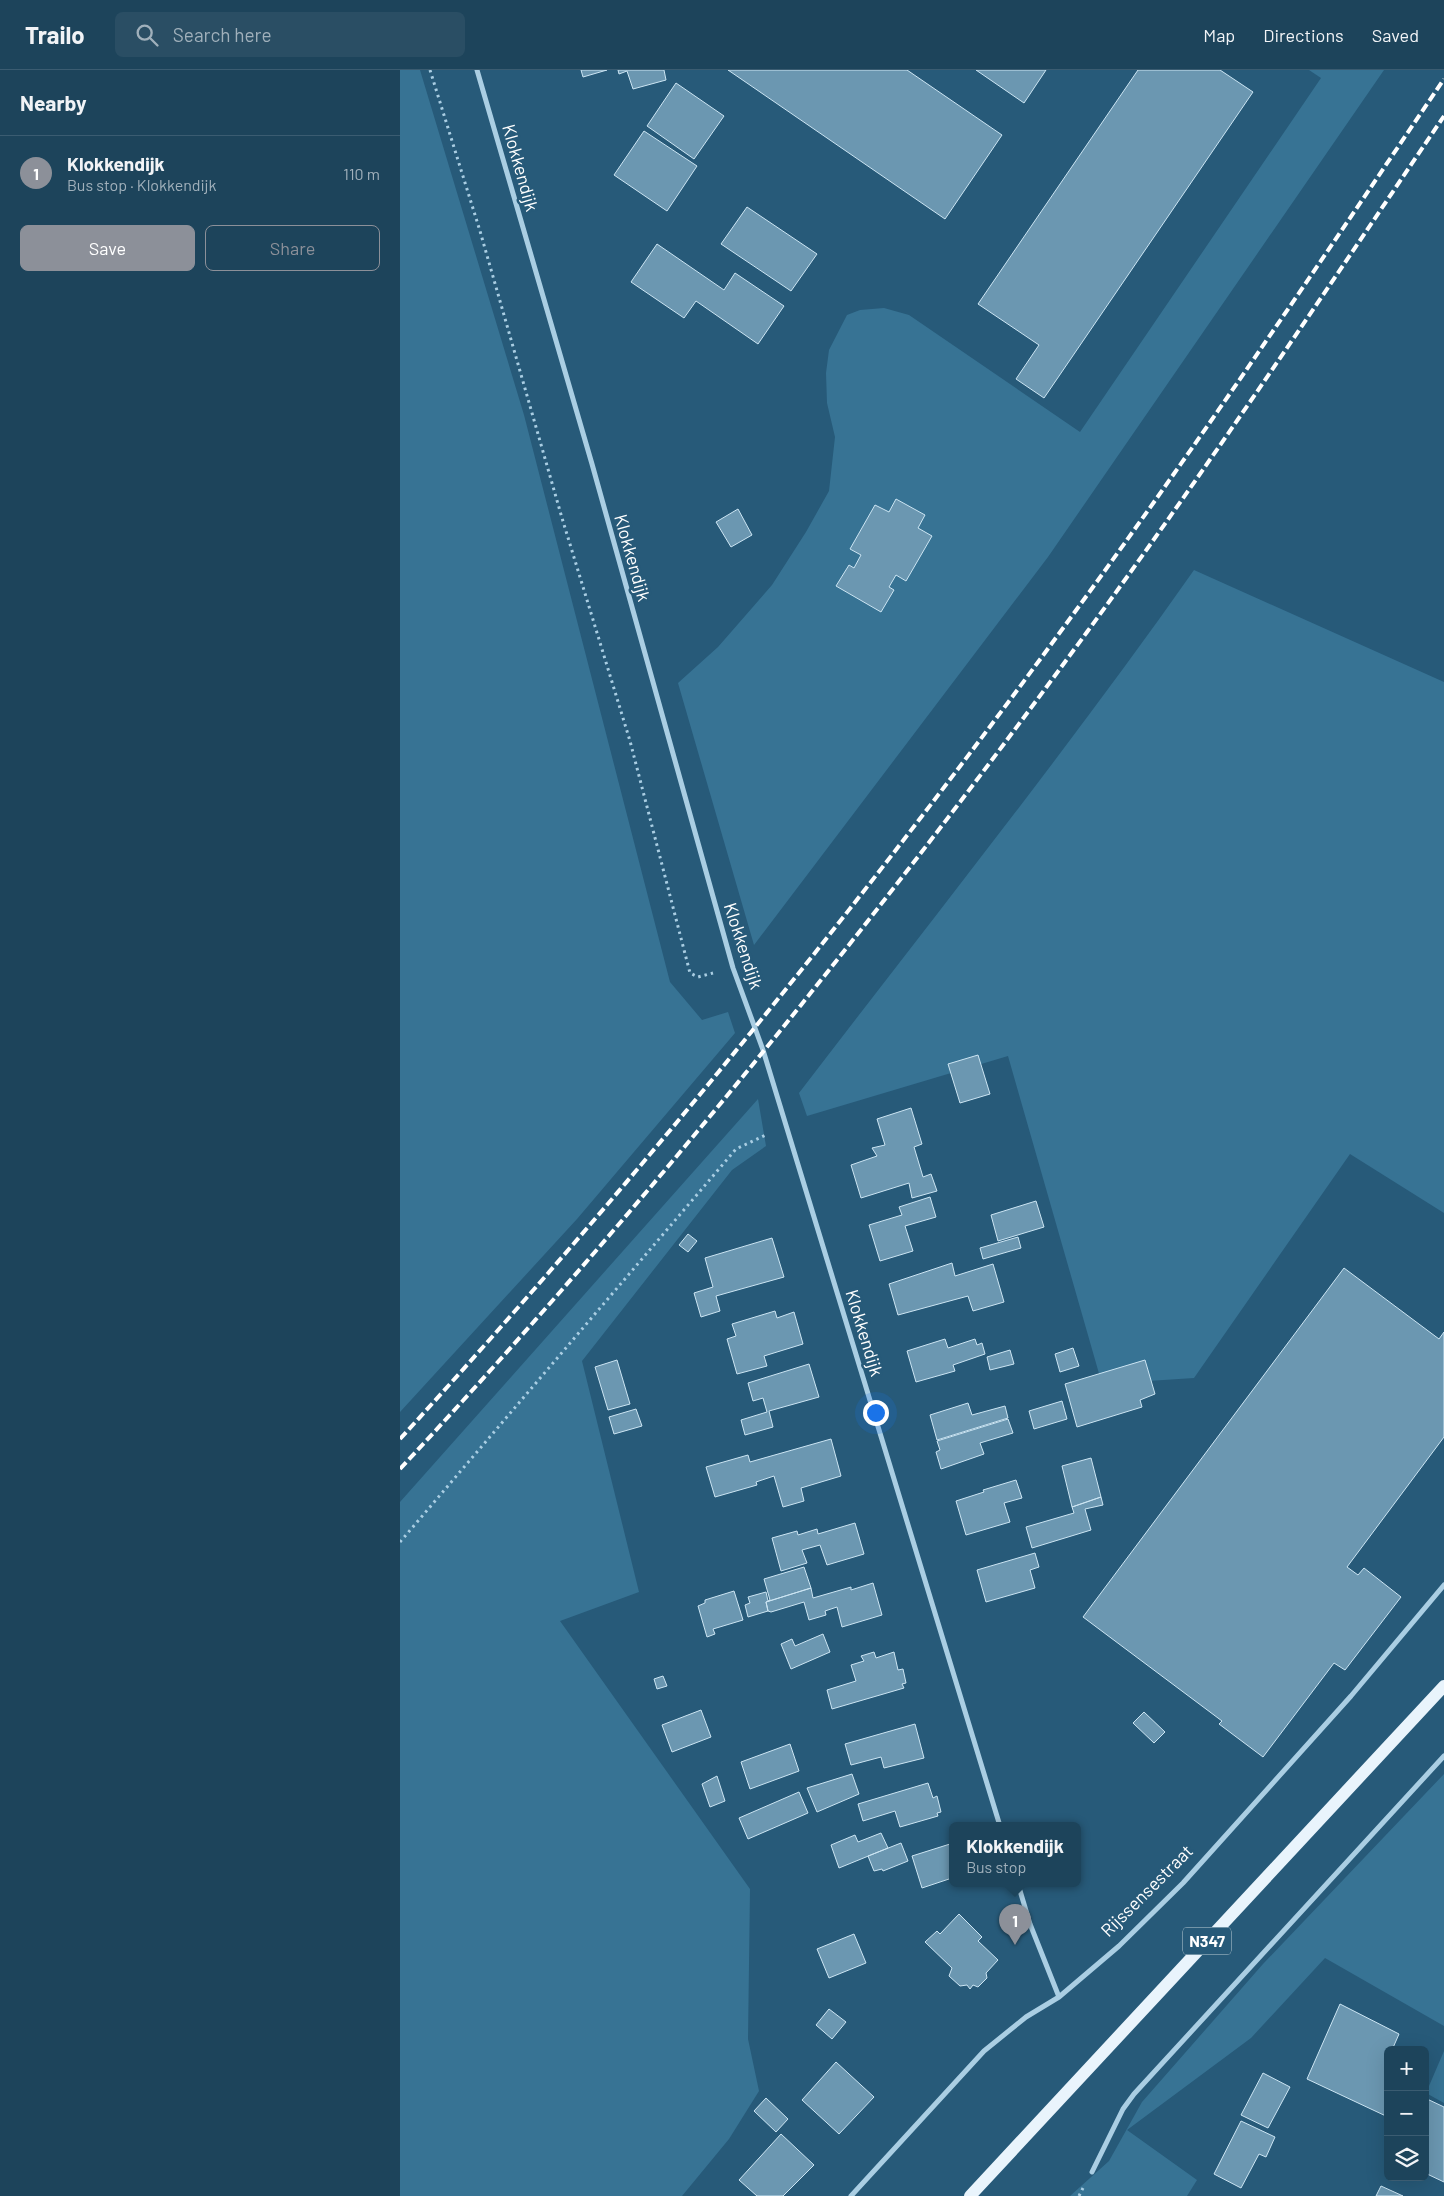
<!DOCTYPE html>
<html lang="en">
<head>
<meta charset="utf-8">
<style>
  :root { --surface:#1d445b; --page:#2a4e64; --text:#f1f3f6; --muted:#a0b0bb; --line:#3b5c71; --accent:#8c9099 }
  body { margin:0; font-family:Barlow,sans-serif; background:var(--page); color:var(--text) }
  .controls { position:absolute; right:15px; bottom:15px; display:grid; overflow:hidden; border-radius:8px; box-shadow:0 5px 20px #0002 }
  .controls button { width:45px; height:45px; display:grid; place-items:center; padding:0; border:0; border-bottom:1px solid var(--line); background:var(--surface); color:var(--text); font:25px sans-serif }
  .you { position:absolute; left:475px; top:1342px; width:18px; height:18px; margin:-12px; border:4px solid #fff; border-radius:50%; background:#1a73e8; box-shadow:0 0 0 8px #1a73e833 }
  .badge { display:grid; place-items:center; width:32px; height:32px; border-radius:50%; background:var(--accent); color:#fff; font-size:16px; font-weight:700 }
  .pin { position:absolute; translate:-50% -41px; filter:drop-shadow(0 1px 2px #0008) }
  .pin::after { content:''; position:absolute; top:26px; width:18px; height:15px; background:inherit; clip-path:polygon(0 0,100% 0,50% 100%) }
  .popup { position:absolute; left:549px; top:1752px; width:132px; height:65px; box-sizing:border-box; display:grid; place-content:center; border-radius:8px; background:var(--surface); filter:drop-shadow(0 1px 4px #0005); font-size:16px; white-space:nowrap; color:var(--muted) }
  .popup b { font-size:19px; color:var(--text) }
  .popup::after { content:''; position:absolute; left:50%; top:100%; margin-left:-10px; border:10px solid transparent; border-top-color:var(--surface) }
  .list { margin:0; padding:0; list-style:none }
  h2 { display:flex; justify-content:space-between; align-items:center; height:65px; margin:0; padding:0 20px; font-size:21px }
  h2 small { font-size:16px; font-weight:400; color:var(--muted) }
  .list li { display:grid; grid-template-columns:32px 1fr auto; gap:15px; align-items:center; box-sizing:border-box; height:75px; padding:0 20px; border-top:1px solid var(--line) }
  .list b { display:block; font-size:19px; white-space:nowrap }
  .list p { margin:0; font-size:16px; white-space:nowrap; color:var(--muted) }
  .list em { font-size:16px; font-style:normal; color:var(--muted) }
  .actions { display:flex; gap:10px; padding:15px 20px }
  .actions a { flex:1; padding:11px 0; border:1px solid var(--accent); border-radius:8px; text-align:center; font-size:18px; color:var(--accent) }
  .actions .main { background:var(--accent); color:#fff }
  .icon { flex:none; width:28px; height:28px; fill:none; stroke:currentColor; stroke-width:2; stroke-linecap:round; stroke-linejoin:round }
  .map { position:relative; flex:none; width:1044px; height:2126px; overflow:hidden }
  header { display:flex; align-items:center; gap:30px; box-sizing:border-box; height:70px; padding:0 25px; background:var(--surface); border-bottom:1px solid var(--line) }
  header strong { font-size:24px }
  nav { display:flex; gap:28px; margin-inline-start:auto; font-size:18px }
  .search { width:350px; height:45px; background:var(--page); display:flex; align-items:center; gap:12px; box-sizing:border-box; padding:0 18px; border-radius:8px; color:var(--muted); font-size:19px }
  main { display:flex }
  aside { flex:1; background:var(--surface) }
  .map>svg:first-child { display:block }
  .green { fill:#377394 }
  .building { fill:#6b97b1; stroke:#cce5f3 }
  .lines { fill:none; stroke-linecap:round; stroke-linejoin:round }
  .path { stroke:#aacee3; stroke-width:3; stroke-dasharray:2.5 4; stroke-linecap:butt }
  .street { stroke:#aacee3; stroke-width:5 }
  .primary { stroke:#e9f4fc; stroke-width:12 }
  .rail { stroke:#fff; stroke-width:4; stroke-dasharray:9 4; stroke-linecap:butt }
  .labels { text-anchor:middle; stroke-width:5; stroke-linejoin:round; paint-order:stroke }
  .shield { fill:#275a79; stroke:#beced7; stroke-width:1 }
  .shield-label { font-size:16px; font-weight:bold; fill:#fff }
  .street-label { font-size:18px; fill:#fff; stroke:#275a79 }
</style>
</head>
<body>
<header>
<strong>Trailo</strong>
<div class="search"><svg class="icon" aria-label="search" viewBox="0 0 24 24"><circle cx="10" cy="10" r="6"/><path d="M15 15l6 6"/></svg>Search here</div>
<nav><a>Map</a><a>Directions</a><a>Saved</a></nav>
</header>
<main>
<aside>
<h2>Nearby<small></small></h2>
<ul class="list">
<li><span class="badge">1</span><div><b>Klokkendijk</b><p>Bus stop · Klokkendijk</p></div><em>110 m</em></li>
</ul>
<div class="actions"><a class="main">Save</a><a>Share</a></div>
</aside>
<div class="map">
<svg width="1044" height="2126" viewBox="0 0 1044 2126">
  <rect width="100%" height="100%" fill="#275a79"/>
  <!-- green -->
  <path class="green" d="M0 0H20L124 345 270 912 302 950 328 942 335 963 177 1149 0 1342Z
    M909 0H984L648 487 354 875 278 613 318 577 372 515 406 462 429 421 435 367 427 333 426 303 429 280 447 245 460 240 484 238 509 245 680 362 921 8Z
    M794 500 1044 612V1143L950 1084 794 1308 702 1314 608 986 407 1046 399 1023C532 849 669 678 794 500Z
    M358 1029 366 1076 332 1100 182 1291 239 1522 160 1551 350 1819 348 1969 359 2021 329 2069 282 2126H0V1432Z
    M1044 1704V1956L925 1888 851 1968 727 2060 797 2110 787 2126H670L709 2091 742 2032 863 1894Z
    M1044 1981V2033L1026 2023Z"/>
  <!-- building -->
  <path class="building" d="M181 0H207L183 7Z
    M218 0H264L266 10 233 19 227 1 219 4Z
    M328 0H507L602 65 545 149Z
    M576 0H646L624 33Z
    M738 0H820L853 22 644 328 616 309 639 275 578 234Z
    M276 13 324 46 294 89 247 56Z
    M244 61 297 96 267 141 214 105Z
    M347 137 417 184 391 221 321 174Z
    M257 174 324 220 335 203 384 236 358 274 296 231 284 248 231 212Z
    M496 429 525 445 518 458 532 466 506 511 496 505 489 517 494 520 481 542 436 516 449 495 454 498 461 485 450 479 475 435 489 442Z
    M338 439 352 465 331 477 316 452Z
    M578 985 590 1024 560 1033 548 994Z
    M511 1038 522 1074 514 1077 523 1107 531 1104 537 1121 512 1128 509 1113 461 1128 451 1095 477 1086 472 1078 485 1075 477 1049Z
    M530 1127 536 1147 505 1156 513 1181 480 1191 469 1155 502 1145 499 1137Z
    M636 1131 644 1157 598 1171 591 1145Z
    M288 1164 297 1171 288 1182 279 1175Z
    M618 1167 621 1178 583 1189 580 1178Z
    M372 1168 384 1207 316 1226 320 1241 301 1247 294 1223 313 1217 305 1188Z
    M552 1193 555 1206 593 1194 604 1232 573 1241 568 1226 498 1245 489 1214Z
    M944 1198 1039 1269 1044 1262V1367L947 1497 958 1505 964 1498 1001 1527 945 1600 934 1593 863 1687 819 1654 822 1651 683 1547Z
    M375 1241 377 1248 394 1242 403 1274 364 1286 367 1296 337 1304 327 1269 336 1266 332 1254Z
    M545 1269 548 1278 575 1269 577 1275 582 1273 585 1284 553 1295 555 1301 516 1312 507 1281Z
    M673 1278 679 1296 660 1302 655 1284Z
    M610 1280 614 1294 590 1300 587 1287Z
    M217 1290 230 1334 208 1340 195 1297Z
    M745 1290 755 1324 740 1330 742 1337 677 1357 665 1314Z
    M409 1294 419 1327 369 1341 373 1357 345 1365 341 1350 367 1342 363 1328 353 1331 348 1313Z
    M662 1331 667 1349 634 1359 629 1341Z
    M568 1333 572 1345 605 1336 608 1348 537 1370 530 1345Z
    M236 1339 242 1356 214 1364 209 1347Z
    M608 1349 613 1363 580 1373 584 1384 541 1399 536 1382 540 1380 537 1371Z
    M431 1369 441 1406 401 1418 404 1431 383 1437 374 1406 356 1412 357 1415 315 1427 306 1397 348 1385 350 1392Z
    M691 1388 701 1427 672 1437 662 1396Z
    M616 1410 622 1428 604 1433 610 1452 566 1465 556 1431 584 1422 583 1420Z
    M701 1427 703 1435 685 1439 691 1460 632 1478 626 1457 674 1443 672 1437Z
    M455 1453 464 1484 427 1495 420 1475 402 1480 407 1493 381 1501 372 1468 397 1461 398 1465 417 1459 418 1464Z
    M635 1483 639 1497 630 1500 635 1518 586 1532 577 1500Z
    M404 1497 411 1518 366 1532 368 1541 348 1547 345 1535 350 1533 348 1527 366 1522 368 1531 370 1530 364 1509Z
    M473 1513 482 1545 442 1557 437 1537 425 1541 426 1545 409 1550 404 1532 371 1542 368 1541 366 1532 411 1518 413 1528 451 1517V1520Z
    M334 1521 343 1550 313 1559 315 1564 307 1567 298 1536 305 1533V1530Z
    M423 1564 430 1582 391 1599 381 1574 392 1569 395 1576Z
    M474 1582 476 1588 494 1582 498 1600 503 1599 506 1613 502 1614 504 1618 432 1639 427 1620 456 1611 451 1595 464 1591 461 1586Z
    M263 1606 267 1616 257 1619 254 1609Z
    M301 1640 311 1667 272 1682 262 1655Z
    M744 1642 765 1662 754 1673 733 1653Z
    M515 1654 524 1688 484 1698 481 1687 451 1695 445 1674Z
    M390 1674 399 1701 350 1719 341 1692Z
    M452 1704 459 1724 417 1742 407 1718Z
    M317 1706 325 1731 310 1737 302 1714Z
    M528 1713 533 1728 537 1726 541 1742 537 1743 538 1746 500 1757 495 1741 463 1751 458 1734Z
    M399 1722 408 1743 348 1769 339 1748Z
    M481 1763 488 1778 439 1798 431 1775 455 1765 458 1772Z
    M501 1773 508 1791 483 1801 482 1799 474 1801 468 1786Z
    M550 1774 552 1783V1808L522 1818 512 1786Z
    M559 1844 582 1867 578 1871 598 1890 586 1903 587 1908 578 1917 573 1915 570 1919 567 1915 560 1916 549 1906 552 1898 525 1872 537 1861 540 1864Z
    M454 1864 466 1893 429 1908 417 1879Z
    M940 1934 999 1964 992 1980H988L985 1992 988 1994V2047L907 2009Z
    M429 1939 446 1952 432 1969 416 1955Z
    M436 1992 474 2027 439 2064 402 2030Z
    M863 2003 890 2017 868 2058 841 2045Z
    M366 2028 388 2049 376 2062 354 2041Z
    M1025 2028 1044 2037V2112L1025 2103Z
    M841 2051 875 2067 866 2087 859 2084 841 2118 814 2104Z
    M381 2064 414 2095 383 2126H357L339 2110Z
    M981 2116 1003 2126H976Z"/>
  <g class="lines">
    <!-- path -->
    <path class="path" d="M30 0 80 161 162 448 230 671 290 903 298 907 313 903
      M0 1472 336 1079 368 1064
      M679 2126 683 2118"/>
    <!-- street -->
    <path class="street" d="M77 0 192 394 333 898 363 980 600 1756
      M618 1814 630 1854 659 1927
      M692 2102 723 2039 734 2024 1044 1686
      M451 2126 584 1981 626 1947 659 1927 719 1876 783 1813 951 1626 1044 1515"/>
    <!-- primary -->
    <path class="primary" d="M570 2126 1044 1616"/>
    <!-- rail -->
    <path class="rail" d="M0 1369C250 1096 484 806 701 506 819 343 931 176 1044 9
      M0 1399C246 1135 474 853 687 562 811 393 927 219 1044 46"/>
  </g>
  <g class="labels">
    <!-- shield labels -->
    <rect class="shield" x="783" y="1857.5" width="48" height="27" rx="4"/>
    <g class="shield-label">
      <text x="807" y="1877">N347</text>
    </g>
    <!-- street labels -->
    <g class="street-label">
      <text transform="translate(120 98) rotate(74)" y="6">Klokkendijk</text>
      <text transform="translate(232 488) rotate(74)" y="6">Klokkendijk</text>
      <text transform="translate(343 876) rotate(72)" y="6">Klokkendijk</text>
      <text transform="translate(464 1263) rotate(73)" y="6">Klokkendijk</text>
      <text transform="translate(747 1821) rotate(-45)" y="6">Rijssensestraat</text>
    </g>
  </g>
</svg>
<div class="controls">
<button>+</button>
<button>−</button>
<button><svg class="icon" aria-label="layers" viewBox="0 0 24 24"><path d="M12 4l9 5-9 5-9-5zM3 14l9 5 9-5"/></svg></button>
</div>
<div class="you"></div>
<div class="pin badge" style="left:615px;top:1875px">1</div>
<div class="popup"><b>Klokkendijk</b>Bus stop</div>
</div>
</main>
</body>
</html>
